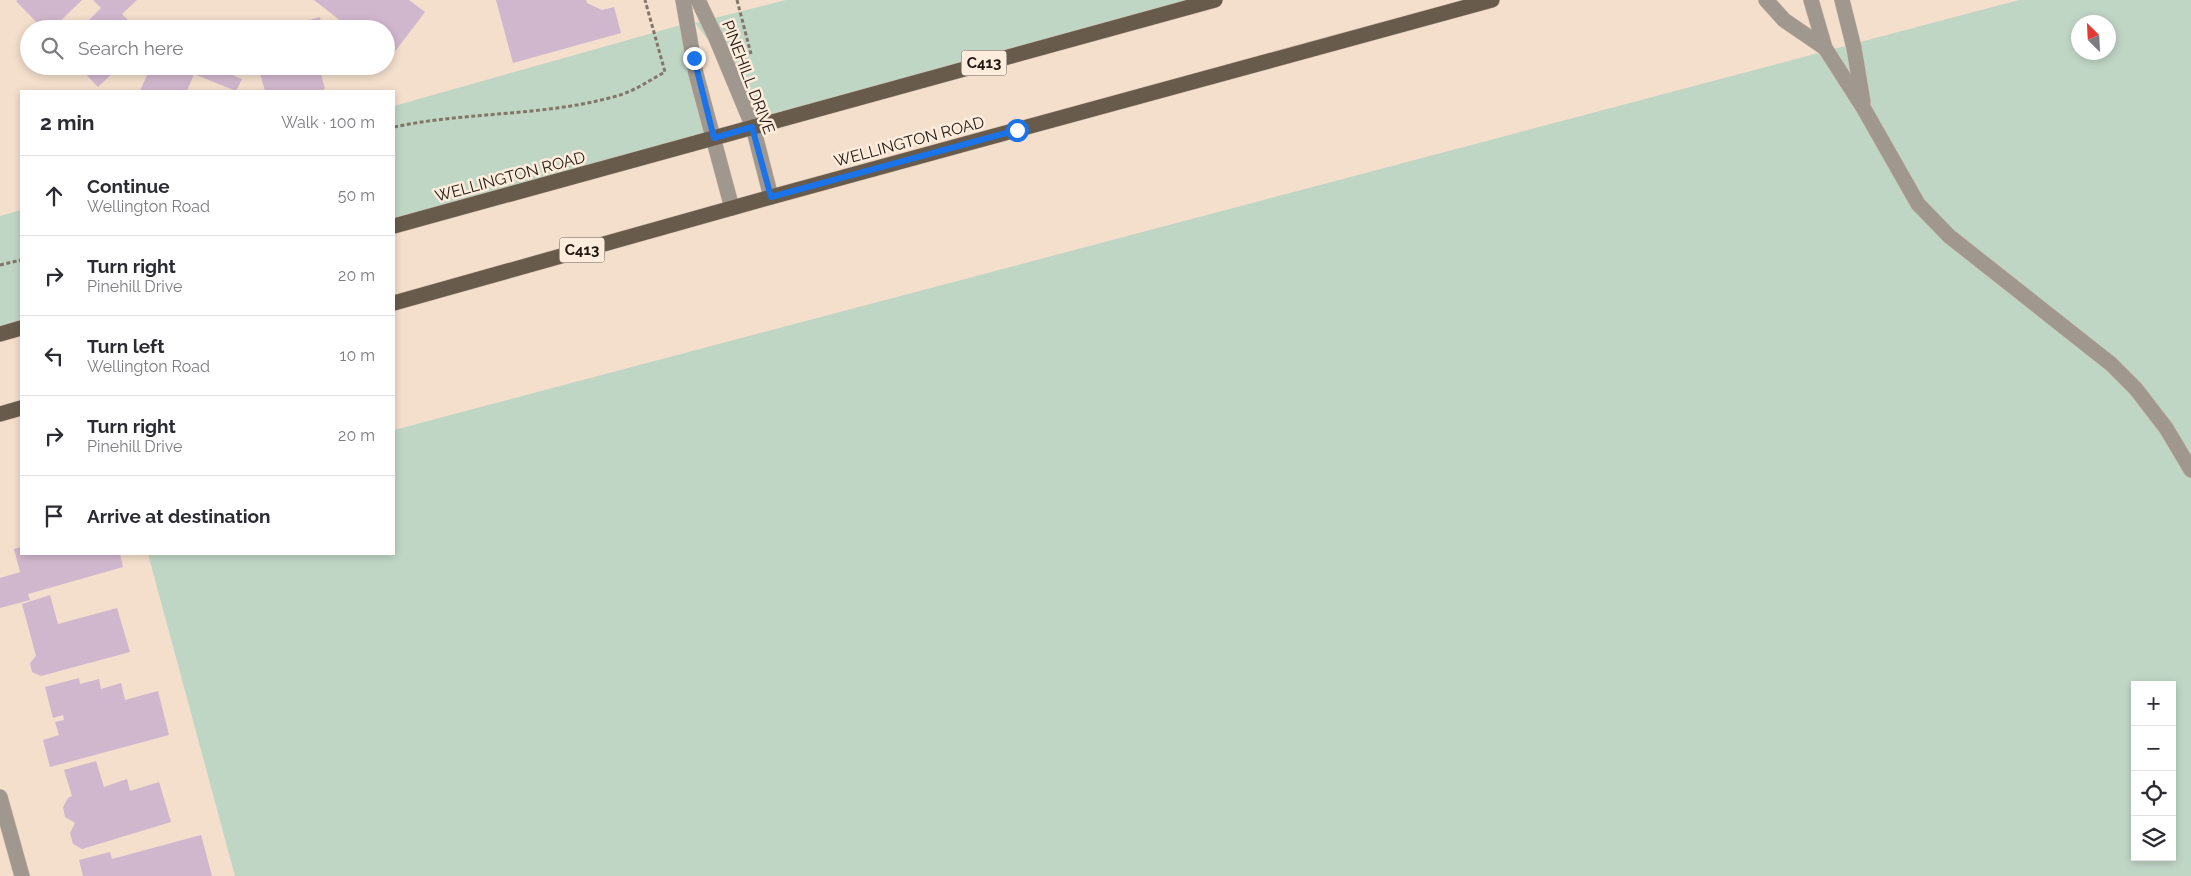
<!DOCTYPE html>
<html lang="en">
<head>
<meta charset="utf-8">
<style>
  :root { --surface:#fff; --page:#f2f2f3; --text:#2b2b33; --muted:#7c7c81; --line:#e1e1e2 }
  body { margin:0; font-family:Raleway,sans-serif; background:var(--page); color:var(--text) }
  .controls { position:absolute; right:15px; bottom:15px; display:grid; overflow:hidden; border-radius:0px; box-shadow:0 2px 8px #0003 }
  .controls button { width:45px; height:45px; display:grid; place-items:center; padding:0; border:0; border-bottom:1px solid var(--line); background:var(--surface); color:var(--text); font:25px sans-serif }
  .compass { position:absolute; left:2071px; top:15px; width:45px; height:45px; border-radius:50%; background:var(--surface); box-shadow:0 2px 8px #0003; rotate:336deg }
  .stop { position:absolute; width:15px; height:15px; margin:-11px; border:4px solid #1a73e8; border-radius:50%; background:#fff }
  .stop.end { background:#1a73e8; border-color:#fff; box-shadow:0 1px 5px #0008 }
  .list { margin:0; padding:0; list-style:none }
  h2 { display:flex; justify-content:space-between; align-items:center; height:65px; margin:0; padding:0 20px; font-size:21px }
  h2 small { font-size:16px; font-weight:400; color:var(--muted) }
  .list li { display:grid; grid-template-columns:32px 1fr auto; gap:15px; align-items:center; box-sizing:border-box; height:80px; padding:0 20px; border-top:1px solid var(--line) }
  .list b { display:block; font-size:19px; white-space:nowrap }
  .list p { margin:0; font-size:16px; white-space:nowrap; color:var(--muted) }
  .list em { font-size:16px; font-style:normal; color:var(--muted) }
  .icon { flex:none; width:28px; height:28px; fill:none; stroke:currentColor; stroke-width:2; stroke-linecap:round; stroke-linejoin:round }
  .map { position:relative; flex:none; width:2191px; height:876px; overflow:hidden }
  .search { position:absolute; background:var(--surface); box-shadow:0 2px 8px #0003; left:20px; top:20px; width:375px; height:55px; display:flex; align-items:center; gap:12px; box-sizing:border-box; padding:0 18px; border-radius:28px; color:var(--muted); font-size:19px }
  .panel { position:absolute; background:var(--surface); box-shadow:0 2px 8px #0003; left:20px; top:90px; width:375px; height:465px; border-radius:0px }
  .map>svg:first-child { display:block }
  .green { fill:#c0d6c5; fill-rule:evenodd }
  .building { fill:#d1b7cd }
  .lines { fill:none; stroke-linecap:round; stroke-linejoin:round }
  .street-casing { stroke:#cebaaa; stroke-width:16 }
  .primary-casing { stroke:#cebaaa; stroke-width:16 }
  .path { stroke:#837569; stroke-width:3; stroke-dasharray:4 2.5; stroke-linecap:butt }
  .street { stroke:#a0988f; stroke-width:15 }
  .primary { stroke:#685b4b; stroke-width:15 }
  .route { stroke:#1a73e8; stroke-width:6 }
  .labels { text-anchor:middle; stroke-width:5; stroke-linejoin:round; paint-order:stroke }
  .shield { fill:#feecdd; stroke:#62584e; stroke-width:1 }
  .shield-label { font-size:15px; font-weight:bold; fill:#1f1811 }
  .street-label { font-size:16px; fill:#1f1811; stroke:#feecdd }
</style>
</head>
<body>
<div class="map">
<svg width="2191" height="876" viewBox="0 0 2191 876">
  <rect width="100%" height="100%" fill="#f4decc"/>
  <!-- green -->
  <path class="green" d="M786 0H1215L753 127 729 67 695 23Z
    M2019 0H2191V876H235L148 554H394V430ZM2078 22H2108V52H2078ZM2135 685H2172V857H2135Z
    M688 23 714 138 394 226V106Z
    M21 210V328L0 334V216Z"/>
  <!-- building -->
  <path class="building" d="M18 0H82L52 29H43L16 1Z
    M93 0H137L122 14 137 29H80L101 8Z
    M314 0H409L425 12 390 58 386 56V29H351Z
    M496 0H586L587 3 602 10 614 7 621 33 513 63Z
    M320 17 323 29H291L290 25Z
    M261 22 269 29H251L253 24Z
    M78 66H120L98 87Z
    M151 66H223L233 71 232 75 242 79 236 91 194 74 187 91H140Z
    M258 66H306L308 74 320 71 325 89 320 91H265Z
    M21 547V554H120L123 567 28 594 30 600 0 608V578L20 572 14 549Z
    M50 595 58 624 117 608 130 652 41 676 32 672 30 663 36 656 22 604Z
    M79 678 80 684 99 679 101 689 121 683 125 700 158 691 169 735 50 767 43 740 59 735 55 722 64 720 63 715 53 718 45 687Z
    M96 761 104 787 127 779 130 791 159 782 171 822 82 849 73 844 70 833 75 823 65 817 63 807 68 798 72 796 64 770Z
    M201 835 212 876H83L79 860 110 852 112 859Z"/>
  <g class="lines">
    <defs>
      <path id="street" d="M683 0 696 74 732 208
        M698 0 716 38 753 127 771 197
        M1766 0 1784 20 1825 48
        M1811 0 1825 48 1864 109 1918 204 1949 236 2111 364 2136 389 2166 428 2191 470
        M1842 0 1854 48 1863 102
        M0 797 22 876"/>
      <path id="primary" d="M394 226 1215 0
        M394 303 771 197 1492 0
        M0 334 21 328
        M0 414 21 408"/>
    </defs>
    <!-- street casing -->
    <use href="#street" class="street-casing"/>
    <!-- primary casing -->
    <use href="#primary" class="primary-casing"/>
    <!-- path -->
    <path class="path" d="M737 0 751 54
      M394 127C469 111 546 117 620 95 636 90 650 80 665 72L645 0
      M0 265 21 260"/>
    <!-- street -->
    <use href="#street" class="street"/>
    <!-- primary -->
    <use href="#primary" class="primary"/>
  </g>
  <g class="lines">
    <!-- route -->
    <path class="route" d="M694 58 714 138 752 127 771 197 1017 130"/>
  </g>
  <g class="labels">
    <!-- shield labels -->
    <g class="shield">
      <rect x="961.5" y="50.5" width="45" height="25" rx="4"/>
      <rect x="559.5" y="237.5" width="45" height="25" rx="4"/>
    </g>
    <g class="shield-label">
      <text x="984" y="68">C413</text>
      <text x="582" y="255">C413</text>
    </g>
    <!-- street labels -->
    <g class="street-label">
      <text transform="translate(749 77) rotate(69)" y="6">PINEHILL DRIVE</text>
      <text transform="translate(909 141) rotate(-15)" y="6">WELLINGTON ROAD</text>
      <text transform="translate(510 176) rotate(-15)" y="6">WELLINGTON ROAD</text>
    </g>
  </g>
</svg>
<div class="controls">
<button>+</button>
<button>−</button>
<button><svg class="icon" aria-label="locate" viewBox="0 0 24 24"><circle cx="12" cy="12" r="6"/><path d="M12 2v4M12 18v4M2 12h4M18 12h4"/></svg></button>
<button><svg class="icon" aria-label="layers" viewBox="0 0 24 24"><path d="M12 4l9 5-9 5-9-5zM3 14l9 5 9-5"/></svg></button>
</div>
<svg class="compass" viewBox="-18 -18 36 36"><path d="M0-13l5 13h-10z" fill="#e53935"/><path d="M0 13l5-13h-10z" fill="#7c7c81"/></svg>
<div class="stop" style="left:1017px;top:130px"></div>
<div class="stop end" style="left:694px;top:58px"></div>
<div class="search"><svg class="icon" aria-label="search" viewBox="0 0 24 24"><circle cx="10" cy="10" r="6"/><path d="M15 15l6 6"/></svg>Search here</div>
<section class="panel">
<h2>2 min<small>Walk · 100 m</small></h2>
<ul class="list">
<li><svg class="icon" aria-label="ahead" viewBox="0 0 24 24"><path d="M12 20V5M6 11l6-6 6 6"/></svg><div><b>Continue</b><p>Wellington Road</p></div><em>50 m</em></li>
<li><svg class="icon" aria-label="right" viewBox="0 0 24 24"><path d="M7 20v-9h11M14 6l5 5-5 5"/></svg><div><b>Turn right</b><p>Pinehill Drive</p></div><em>20 m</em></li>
<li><svg class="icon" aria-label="left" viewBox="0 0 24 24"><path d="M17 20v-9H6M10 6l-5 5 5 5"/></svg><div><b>Turn left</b><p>Wellington Road</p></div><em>10 m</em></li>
<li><svg class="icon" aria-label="right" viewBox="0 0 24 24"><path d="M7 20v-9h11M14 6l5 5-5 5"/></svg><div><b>Turn right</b><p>Pinehill Drive</p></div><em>20 m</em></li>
<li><svg class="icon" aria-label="arrive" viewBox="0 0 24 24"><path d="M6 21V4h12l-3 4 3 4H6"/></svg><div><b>Arrive at destination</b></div></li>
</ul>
</section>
</div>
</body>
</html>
